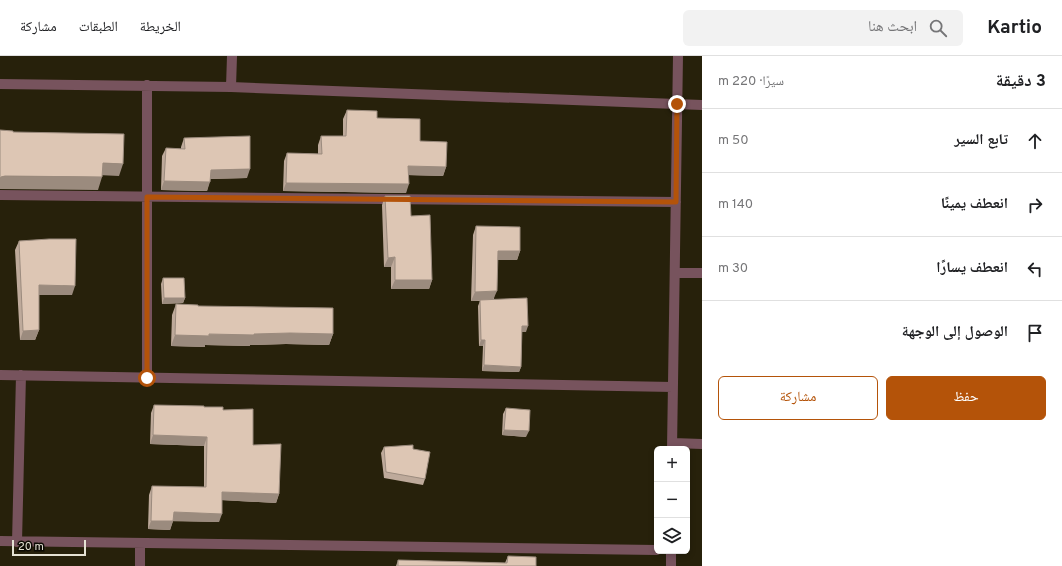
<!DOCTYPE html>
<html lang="ar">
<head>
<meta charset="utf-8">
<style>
  :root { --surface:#fff; --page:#f2f2f2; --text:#202124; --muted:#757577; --line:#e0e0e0; --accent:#b45309 }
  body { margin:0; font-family:Overpass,"Noto Naskh Arabic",sans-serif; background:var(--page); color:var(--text); direction:rtl }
  .controls { position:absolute; right:12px; bottom:12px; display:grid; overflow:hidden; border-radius:6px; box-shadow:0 2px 6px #0003 }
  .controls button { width:36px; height:36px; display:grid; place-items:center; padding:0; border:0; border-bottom:1px solid var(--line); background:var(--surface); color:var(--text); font:20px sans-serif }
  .scale { position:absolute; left:12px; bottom:10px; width:74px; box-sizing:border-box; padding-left:4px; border:2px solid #e5e2d4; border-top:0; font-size:11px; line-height:14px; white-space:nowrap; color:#e5e2d4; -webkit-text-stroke:3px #0d0b04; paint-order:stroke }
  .stop { position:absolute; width:12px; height:12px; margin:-9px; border:3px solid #b45309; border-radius:50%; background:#fff }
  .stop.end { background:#b45309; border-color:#fff; box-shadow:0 1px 4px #0008 }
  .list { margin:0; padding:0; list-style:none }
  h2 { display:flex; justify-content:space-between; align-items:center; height:52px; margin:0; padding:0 16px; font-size:17px }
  h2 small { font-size:13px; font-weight:400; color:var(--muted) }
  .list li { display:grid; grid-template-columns:26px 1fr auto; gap:12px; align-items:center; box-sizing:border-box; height:64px; padding:0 16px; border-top:1px solid var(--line) }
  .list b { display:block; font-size:15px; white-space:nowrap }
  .list em { font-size:13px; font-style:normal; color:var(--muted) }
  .actions { display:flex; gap:8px; padding:12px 16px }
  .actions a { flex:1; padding:9px 0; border:1px solid var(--accent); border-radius:6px; text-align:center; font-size:14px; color:var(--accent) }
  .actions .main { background:var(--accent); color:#fff }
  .icon { flex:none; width:22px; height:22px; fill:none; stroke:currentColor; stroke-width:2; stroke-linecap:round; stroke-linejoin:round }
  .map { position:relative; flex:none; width:702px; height:510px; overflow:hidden; direction:ltr }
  header { display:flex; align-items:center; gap:24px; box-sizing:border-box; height:56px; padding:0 20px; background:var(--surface); border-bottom:1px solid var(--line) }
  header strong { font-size:19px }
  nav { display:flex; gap:22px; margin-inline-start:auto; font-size:14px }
  .search { width:280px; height:36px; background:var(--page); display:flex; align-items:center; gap:10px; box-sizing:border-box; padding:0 14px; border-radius:6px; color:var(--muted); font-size:15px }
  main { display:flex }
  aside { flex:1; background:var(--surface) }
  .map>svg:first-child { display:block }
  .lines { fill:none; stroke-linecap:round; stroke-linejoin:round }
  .street { stroke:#77535d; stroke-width:10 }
  .wall { fill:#beaa9b }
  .shaded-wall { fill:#9b8b7e }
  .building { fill:#ddc6b4; stroke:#9b8b7e }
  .route { stroke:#b45309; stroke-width:5 }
</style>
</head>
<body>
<header>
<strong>Kartio</strong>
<div class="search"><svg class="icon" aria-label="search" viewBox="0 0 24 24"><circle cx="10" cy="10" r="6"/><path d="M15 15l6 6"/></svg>ابحث هنا</div>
<nav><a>الخريطة</a><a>الطبقات</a><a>مشاركة</a></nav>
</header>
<main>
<aside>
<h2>3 دقيقة<small>سيرًا · 220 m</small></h2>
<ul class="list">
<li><svg class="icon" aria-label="ahead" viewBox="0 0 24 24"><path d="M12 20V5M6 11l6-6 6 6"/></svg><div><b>تابع السير</b></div><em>50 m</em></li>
<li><svg class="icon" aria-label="right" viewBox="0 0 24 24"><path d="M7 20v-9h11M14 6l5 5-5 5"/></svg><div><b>انعطف يمينًا</b></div><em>140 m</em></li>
<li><svg class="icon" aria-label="left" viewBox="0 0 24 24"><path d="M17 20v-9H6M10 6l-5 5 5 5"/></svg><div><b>انعطف يسارًا</b></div><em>30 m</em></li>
<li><svg class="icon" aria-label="arrive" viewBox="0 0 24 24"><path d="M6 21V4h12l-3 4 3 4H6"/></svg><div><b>الوصول إلى الوجهة</b></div></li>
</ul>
<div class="actions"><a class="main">حفظ</a><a>مشاركة</a></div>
</aside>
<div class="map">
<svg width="702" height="510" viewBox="0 0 702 510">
  <rect width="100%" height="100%" fill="#27210b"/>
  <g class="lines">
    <!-- street -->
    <path class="street" d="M0 28 231 31 702 49
      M147 29V322
      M231 31 232 0
      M0 139 676 146
      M675 217H702
      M0 319 673 331
      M673 387 702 388
      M672 393 678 0
      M0 485 657 494
      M17 486 21 319
      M140 487V510
      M671 510V495"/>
  </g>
  <!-- wall -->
  <path class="wall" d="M347 54 377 62 420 85 446 111 443 120 408 119 406 137 283 135 284 105 287 97 318 98V89L321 80H343V63Z
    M184 82 247 122 210 123 207 135 161 134 162 100 166 92 181 93V91Z
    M385 140 411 160 432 224 429 233H391V211H384L382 149Z
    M476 170 520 195 517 204H497L494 243 526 276H522L521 311 519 316 482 315 483 290H479L478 250 480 245H471L473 179Z
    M19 185 72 239H39V274L35 284H20L15 194Z
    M163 222 185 242 183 247 162 248 161 228Z
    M176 248 198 250 333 278 329 289 286 288 250 289V290L205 289V291L171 290 172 259Z
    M154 349 204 351 223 354 253 389 279 438 276 447 222 444 219 466 173 465 170 474 148 473 149 439 152 430 204 431V390L150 388 151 357Z
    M506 352 526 381 502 379 503 358Z
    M384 391 413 393 425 423 423 429 384 422 381 397Z
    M508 500 536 510H396L398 504 505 507Z"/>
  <!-- shaded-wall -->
  <path class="shaded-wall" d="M103 107 123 108 119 120 98 119Z
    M408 110 446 111 443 120 405 119Z
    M250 113 247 122 208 123 211 114Z
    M5 120 102 121 98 134 0 133V123L1 121Z
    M164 125 210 126 207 135 161 134Z
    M286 127 409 128 406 137 283 135Z
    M498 195H520L517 204H494Z
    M395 201 391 211H384L388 202Z
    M395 224H432L429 233H391Z
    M39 229 75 230 72 239H36Z
    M497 235 493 244 471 245 475 236Z
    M164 242H185L183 247 162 248Z
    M522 270H528L526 276H520Z
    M39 274 35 284H20L23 275Z
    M290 277 333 278 329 289 286 288 250 289V290L205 289V291L171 290 175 279Z
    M481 284H485L483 290H479Z
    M484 309 521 311 519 316 482 315Z
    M504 374 529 375 526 381 502 379Z
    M153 379 207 381 204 390 150 388Z
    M222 436 279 438 276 447 219 444Z
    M174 456 222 458 219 466 171 465Z
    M151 465H173L170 474 148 473Z"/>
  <!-- building -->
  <path class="building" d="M347 54 377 55V62L420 63V85L447 86 446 111 408 110 409 128 286 127 287 97 322 98 321 80H346Z
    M0 74 13 75V76L124 78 123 108 103 107 102 121 5 120 1 121 0 123Z
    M250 80V113L211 114 210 126 164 125 166 92 185 93 184 82Z
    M385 140H410L411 160 430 159 432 224H395V201L388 202Z
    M476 170 520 171V195H498L497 235 475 236Z
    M49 183H76L75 230 39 229V274L23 275 19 185Z
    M163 222H184L185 242H164Z
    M527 242 528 270H522L521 311 484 309 485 284H481L480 244Z
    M176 248 198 249V250L333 252V278L290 277 254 278V279L209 278V280L175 279Z
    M154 349 204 350V351H223V354L253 353V389L281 388 279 438 222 436V458L174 456 173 465H151L152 430 206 431 207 381 153 379Z
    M506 352 530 354 529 375 504 374Z
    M413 389V393L430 396 425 423 386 416 384 391Z
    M508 500 536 501V510H398V504L507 507Z"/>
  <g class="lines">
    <!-- route -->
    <path class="route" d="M147 322V141L676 146 677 48"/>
  </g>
</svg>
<div class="controls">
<button>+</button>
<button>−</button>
<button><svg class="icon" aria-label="layers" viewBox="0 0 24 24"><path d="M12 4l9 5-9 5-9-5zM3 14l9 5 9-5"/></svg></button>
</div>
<div class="scale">20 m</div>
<div class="stop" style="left:147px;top:322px"></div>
<div class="stop end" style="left:677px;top:48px"></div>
</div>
</main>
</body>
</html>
